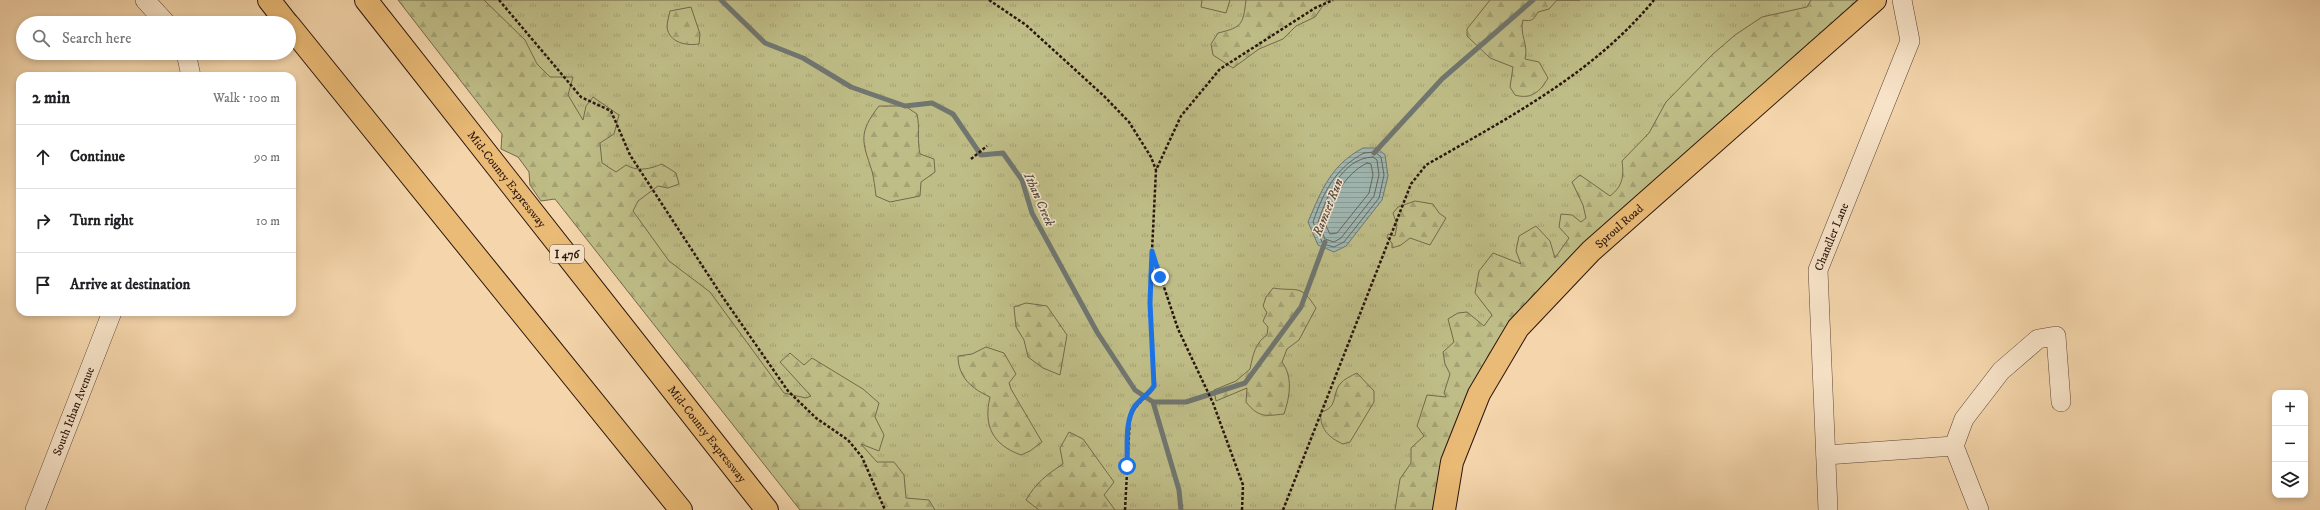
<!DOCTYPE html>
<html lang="en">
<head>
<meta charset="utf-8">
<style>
  :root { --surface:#fff; --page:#f2f2f2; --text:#202124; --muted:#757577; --line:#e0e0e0 }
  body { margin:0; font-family:"IM FELL DW Pica",serif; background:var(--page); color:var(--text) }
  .controls { position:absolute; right:12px; bottom:12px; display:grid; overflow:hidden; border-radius:8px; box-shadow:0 2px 6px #0003 }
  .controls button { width:36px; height:36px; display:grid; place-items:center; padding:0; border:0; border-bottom:1px solid var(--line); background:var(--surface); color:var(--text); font:20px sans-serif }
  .stop { position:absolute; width:12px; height:12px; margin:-9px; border:3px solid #1a73e8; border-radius:50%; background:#fff }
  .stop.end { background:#1a73e8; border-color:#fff; box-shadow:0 1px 4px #0008 }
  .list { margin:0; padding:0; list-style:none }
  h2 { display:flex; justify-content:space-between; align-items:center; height:52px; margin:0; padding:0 16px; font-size:17px }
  h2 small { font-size:13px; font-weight:400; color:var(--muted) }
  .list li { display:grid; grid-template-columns:26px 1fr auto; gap:12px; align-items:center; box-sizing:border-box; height:64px; padding:0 16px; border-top:1px solid var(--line) }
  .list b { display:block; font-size:15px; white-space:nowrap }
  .list em { font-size:13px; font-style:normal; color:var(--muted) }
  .icon { flex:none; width:22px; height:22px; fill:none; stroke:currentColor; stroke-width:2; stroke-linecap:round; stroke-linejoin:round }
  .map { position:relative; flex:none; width:2320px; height:510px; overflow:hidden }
  .search { position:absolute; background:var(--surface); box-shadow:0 2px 6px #0003; left:16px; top:16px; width:280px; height:44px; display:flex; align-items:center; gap:10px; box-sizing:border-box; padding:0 14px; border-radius:22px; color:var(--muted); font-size:15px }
  .panel { position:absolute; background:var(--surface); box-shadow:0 2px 6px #0003; left:16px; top:72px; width:280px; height:244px; border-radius:12px }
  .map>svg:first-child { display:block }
  .grass { fill:url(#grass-tufts); stroke:#74694a }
  .forest { fill:url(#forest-firs); stroke:#74694a }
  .pitch { fill:#bfbd87; stroke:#74694a }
  .water { fill:url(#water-rules); stroke:#707670 }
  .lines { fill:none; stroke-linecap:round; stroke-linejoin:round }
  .shore { stroke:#646660; stroke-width:1 }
  .stream { stroke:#707670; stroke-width:5 }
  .minor-casing { stroke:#5d4535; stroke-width:20 }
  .major-casing { stroke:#2a150d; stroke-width:24 }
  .highway-casing { stroke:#2a150d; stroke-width:24 }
  .path { stroke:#2a150d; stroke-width:2.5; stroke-dasharray:3 2; stroke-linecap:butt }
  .minor { stroke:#f8e4c9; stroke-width:19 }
  .major { stroke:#eabb76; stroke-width:22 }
  .highway { stroke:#eabb76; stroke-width:22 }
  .route { stroke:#1a73e8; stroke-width:5 }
  .labels { text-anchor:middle; stroke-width:3; stroke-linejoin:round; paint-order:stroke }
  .shield { fill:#f8e4c9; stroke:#685345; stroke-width:1 }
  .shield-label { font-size:11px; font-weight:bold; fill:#2a150d }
  .street-label { font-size:12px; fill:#2a150d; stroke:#f8e4c9 }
  .water-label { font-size:13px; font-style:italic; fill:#534e47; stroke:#f8e4c9 }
</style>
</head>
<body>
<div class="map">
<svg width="2320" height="510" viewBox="0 0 2320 510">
  <defs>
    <pattern id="grass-tufts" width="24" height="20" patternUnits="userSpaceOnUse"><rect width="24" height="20" fill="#bfbd87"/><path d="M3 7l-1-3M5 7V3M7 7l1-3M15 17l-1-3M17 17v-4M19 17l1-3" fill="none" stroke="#a4a273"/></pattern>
    <pattern id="forest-firs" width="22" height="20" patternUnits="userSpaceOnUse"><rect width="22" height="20" fill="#bfbd87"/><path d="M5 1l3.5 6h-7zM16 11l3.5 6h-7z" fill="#a4a273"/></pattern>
    <pattern id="water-rules" width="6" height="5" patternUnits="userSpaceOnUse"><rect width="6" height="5" fill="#9fb7b2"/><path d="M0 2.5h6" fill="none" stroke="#899c98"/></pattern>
  </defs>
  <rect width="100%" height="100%" fill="#f5d6ac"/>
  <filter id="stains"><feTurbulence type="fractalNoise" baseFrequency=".005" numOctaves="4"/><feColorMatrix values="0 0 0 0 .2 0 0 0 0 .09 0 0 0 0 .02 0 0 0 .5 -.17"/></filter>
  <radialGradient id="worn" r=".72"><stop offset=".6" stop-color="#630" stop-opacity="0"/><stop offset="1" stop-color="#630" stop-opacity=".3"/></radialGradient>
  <!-- grass -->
  <path class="grass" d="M407 0H1875L1591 251 1479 394 1444 510H825Z"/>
  <!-- forest -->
  <path class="forest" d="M398 0H484L525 40 537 64 550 77H573L568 95 583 120 586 106 593 97 619 115 614 134 600 143 602 163 616 172 626 165C638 172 650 169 662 164L676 173 679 184 668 188 658 186 638 201 633 211 669 261 710 292 784 393 806 398 811 396 780 362 790 353 804 365 812 358 863 389 879 403 875 417 884 435 879 451 861 444 877 462H894L904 475 906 498 929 500 935 510H800L555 199 541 201 530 185 529 172 518 157 501 149 502 134Z
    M1246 0H1327L1315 17 1296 26 1283 39 1259 49 1233 68 1213 55 1211 44 1218 33C1243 27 1243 24 1246 0Z
    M1490 0H1580H1557L1549 9 1538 12C1534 19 1532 22 1523 20 1519 34 1529 45 1525 59L1539 62 1548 78C1541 91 1531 100 1515 95L1510 87 1513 67 1490 58 1467 36V29Z
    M1811 0H1875L1591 251 1479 394 1444 510H1395L1400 479 1411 463V448L1424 436 1417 426 1427 395 1446 397 1444 393 1450 374 1445 364 1443 352 1454 342 1448 319 1458 313 1467 312 1484 326 1492 315 1475 293 1479 271 1493 253 1521 264 1516 251 1519 236 1536 226 1550 241 1555 258 1569 238 1559 227 1561 214 1572 215 1581 222 1586 218 1583 205 1572 182 1580 175 1610 196C1623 186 1624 176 1622 161L1649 133 1666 102 1713 54 1735 35 1762 17 1807 7Z
    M691 7 700 34 699 44C687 46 669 43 667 27 667 22 669 16 670 11Z
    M879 106H905L917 114C920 128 917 141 920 154L934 159 935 172 921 182 920 196 890 202 876 196C875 188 874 179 872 171 862 141 858 133 879 106Z
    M1415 201 1433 204 1439 213 1446 218 1430 245 1410 238 1401 245 1392 248V243L1387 238 1388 234 1395 236 1397 225 1393 213 1398 207Z
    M1273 288C1298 292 1300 283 1316 308L1299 340 1287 349 1282 362C1293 377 1290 396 1284 414 1265 416 1259 418 1246 402L1247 388 1216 401 1214 390 1236 381 1250 369C1253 355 1255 343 1267 335L1268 327 1263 321 1267 313 1263 306 1266 297Z
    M1026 303 1047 306 1067 335 1060 375 1043 368 1028 357 1024 340 1016 327 1014 307Z
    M986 347 1004 353 1016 374 1009 383 1011 389 1042 442 1030 451 1021 455C993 445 983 426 990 397 972 389 958 377 958 356L972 354Z
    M1357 373 1374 391V402L1350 442 1343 444C1329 438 1319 428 1321 412 1338 408 1332 394 1340 384 1344 379 1351 376 1357 373Z
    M1069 432 1083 439 1114 482 1104 495 1115 510H1039L1026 500C1036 483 1046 475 1063 464L1060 448Z"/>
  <!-- pitch -->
  <path class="pitch" d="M1202 0H1230L1226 13 1201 7Z"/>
  <!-- water -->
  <path class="water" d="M1363 148H1377L1385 155 1388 176 1382 200 1346 246 1334 252 1318 245 1308 222C1322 189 1331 165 1363 148Z"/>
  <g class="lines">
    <!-- shore -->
    <path class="shore" d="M1364 153 1375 152 1381 157 1384 175 1379 198 1344 242 1334 247 1323 244 1313 222C1323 193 1336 167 1364 153Z
      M1373 157 1377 160 1379 175 1374 196 1341 238 1334 242 1325 239 1318 222C1327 197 1341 158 1373 157Z
      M1367 163 1371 164 1373 175 1369 193 1337 233 1330 234 1324 222C1334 199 1343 175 1367 163Z"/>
    <!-- stream -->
    <path class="stream" d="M721 0 765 43 803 58 851 87 905 106 932 103 953 114 981 155 1003 153 1022 180 1032 213 1097 332 1135 390 1153 402 1179 490 1181 510
      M1374 153 1442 79 1533 0
      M1153 402H1186L1245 383 1301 307 1325 242"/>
    <defs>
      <g id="minor">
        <path d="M145 0 166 23"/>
        <path d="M186 53 191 76"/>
        <path d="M1954 446 1979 510"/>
        <path d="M1826 455 1954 446 1964 419 2001 371 2038 339 2056 336 2061 402"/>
        <path id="s1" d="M35 510 112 312"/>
        <path id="s2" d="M1828 510 1818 270 1910 41 1902 0"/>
      </g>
      <g id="major">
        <path id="s3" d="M1444 510 1452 462 1479 394 1518 328 1591 251 1875 0"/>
      </g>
      <g id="highway">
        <path d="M269 0 287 23"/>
        <path id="s4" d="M366 0 767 510"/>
        <path d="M289 25 681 510"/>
      </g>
    </defs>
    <!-- minor casing -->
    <use href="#minor" class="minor-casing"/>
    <!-- major casing -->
    <use href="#major" class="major-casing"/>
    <!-- highway casing -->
    <use href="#highway" class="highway-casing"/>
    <!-- path -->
    <path class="path" d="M499 0 581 97 611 111 630 155 722 296 788 391 816 418 848 440 862 457 885 510
      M989 0 1026 25 1105 97 1129 122 1151 157 1156 170
      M971 159 987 146
      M1125 510 1130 416C1136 404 1147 397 1154 386L1150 303 1152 254
      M1242 510 1243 485 1213 403 1178 329 1152 251 1156 170 1181 116 1220 69 1315 8 1333 0
      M1283 510 1411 184 1426 165C1508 118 1593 74 1654 0"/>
    <!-- minor -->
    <use href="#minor" class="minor"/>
    <!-- major -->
    <use href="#major" class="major"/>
    <!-- highway -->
    <use href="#highway" class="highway"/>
  </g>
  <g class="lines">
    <!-- route -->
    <path class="route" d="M1127 466C1128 448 1124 422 1135 406 1140 399 1148 395 1154 386L1150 303 1152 251 1160 277"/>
  </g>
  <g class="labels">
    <!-- shield labels -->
    <rect class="shield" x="550" y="245" width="34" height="18" rx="3"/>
    <g class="shield-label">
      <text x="567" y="258">I 476</text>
    </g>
    <!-- street labels -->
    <g class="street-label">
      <text dy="4" stroke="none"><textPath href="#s4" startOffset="228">Mid-County Expressway</textPath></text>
      <text dy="4" stroke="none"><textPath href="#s3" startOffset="342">Sproul Road</textPath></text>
      <text dy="4" stroke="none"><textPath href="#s2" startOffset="276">Chandler Lane</textPath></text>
      <text dy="4" stroke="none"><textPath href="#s1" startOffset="106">South Ithan Avenue</textPath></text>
      <text dy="4" stroke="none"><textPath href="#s4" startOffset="552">Mid-County Expressway</textPath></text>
    </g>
    <!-- water labels -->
    <g class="water-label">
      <text transform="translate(1040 199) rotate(66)" y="5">Ithan Creek</text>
      <text transform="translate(1327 207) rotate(-68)" y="5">Ramset Run</text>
    </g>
  </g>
  <rect width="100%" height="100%" filter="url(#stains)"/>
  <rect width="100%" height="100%" fill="url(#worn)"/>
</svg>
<div class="controls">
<button>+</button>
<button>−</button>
<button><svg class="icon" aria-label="layers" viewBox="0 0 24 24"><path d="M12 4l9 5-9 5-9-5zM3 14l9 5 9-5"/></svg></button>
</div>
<div class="stop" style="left:1127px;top:466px"></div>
<div class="stop end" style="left:1160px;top:277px"></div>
<div class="search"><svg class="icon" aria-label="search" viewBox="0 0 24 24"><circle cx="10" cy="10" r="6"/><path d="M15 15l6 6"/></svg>Search here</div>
<section class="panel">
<h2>2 min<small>Walk · 100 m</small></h2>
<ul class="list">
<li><svg class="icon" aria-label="ahead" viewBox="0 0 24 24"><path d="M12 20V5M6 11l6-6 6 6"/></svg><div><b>Continue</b></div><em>90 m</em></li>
<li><svg class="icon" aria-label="right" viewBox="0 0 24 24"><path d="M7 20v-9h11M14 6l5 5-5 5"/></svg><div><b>Turn right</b></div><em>10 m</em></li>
<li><svg class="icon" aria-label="arrive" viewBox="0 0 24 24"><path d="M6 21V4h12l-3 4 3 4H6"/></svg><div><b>Arrive at destination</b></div></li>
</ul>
</section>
</div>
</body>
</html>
